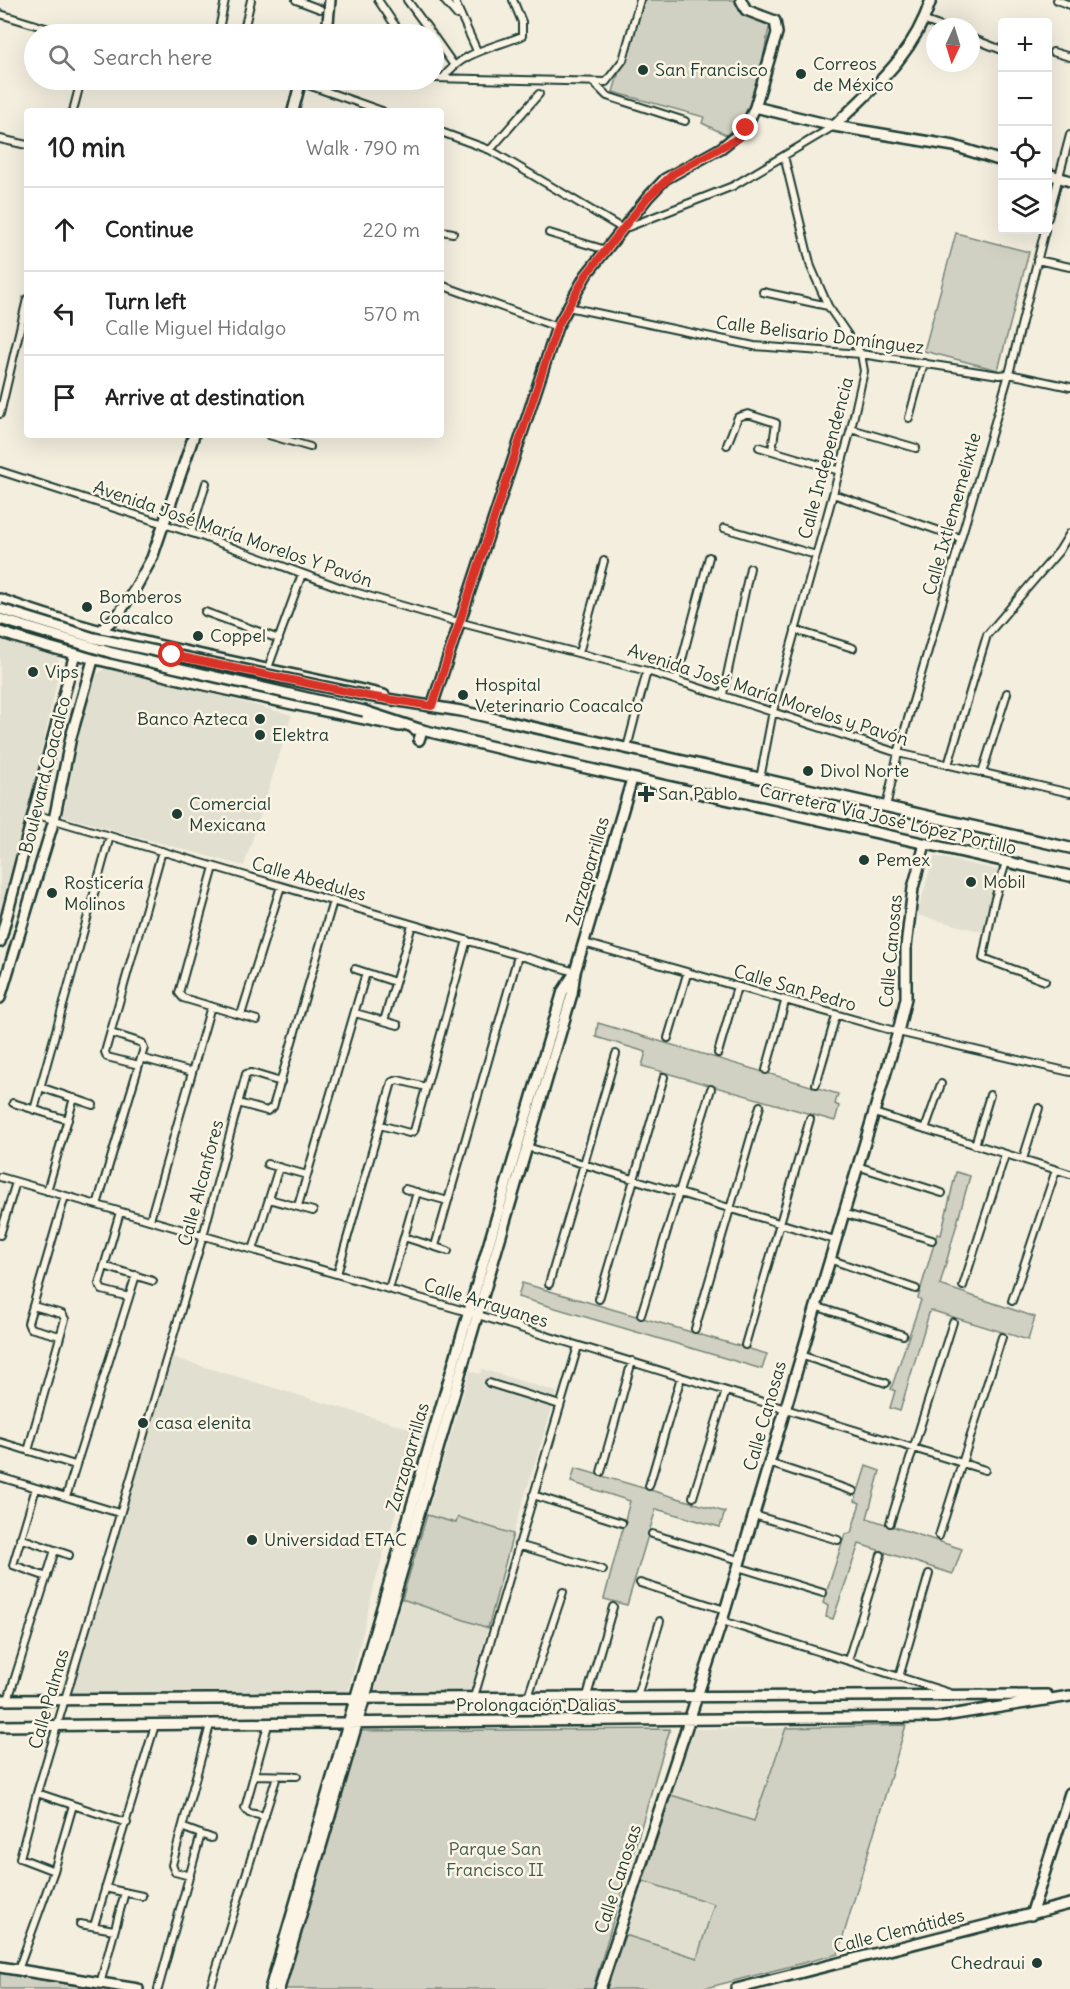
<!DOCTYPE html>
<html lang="en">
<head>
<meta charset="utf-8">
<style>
  :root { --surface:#fff; --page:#f2f2f2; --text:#222; --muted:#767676; --line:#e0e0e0 }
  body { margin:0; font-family:Delius,sans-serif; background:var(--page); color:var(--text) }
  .controls { position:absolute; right:18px; top:18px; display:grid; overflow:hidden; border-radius:6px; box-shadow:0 6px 24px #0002 }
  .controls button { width:54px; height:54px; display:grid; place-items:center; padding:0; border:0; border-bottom:2px solid var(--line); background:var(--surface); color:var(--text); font:30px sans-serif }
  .compass { position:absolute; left:926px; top:18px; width:54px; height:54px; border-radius:50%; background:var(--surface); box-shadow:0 6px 24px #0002; rotate:184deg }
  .stop { position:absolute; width:18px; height:18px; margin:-14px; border:4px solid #d93025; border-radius:50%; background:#fff }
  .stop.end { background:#d93025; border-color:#fff; box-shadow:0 2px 6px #0008 }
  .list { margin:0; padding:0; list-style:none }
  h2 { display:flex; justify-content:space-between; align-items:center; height:78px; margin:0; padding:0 24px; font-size:26px }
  h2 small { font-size:20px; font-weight:400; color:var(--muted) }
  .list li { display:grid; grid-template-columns:39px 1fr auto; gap:18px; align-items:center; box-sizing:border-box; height:84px; padding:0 24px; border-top:2px solid var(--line) }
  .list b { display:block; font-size:22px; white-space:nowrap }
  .list p { margin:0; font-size:20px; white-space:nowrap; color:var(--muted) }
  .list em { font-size:20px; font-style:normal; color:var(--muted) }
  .icon { flex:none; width:33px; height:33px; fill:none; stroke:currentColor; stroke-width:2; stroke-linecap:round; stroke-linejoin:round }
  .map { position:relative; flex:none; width:1070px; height:1989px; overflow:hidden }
  .search { position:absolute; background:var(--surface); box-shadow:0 6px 24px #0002; left:24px; top:24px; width:420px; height:66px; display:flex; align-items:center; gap:15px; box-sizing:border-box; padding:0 21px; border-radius:33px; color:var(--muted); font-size:22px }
  .panel { position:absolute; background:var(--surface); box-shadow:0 6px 24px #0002; left:24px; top:108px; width:420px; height:330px; border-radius:6px }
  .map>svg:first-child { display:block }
  .built { fill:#e1dfd0 }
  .green { fill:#d0d1c2; stroke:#78877b; stroke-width:1.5 }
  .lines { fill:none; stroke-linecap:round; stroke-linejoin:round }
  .street-casing { stroke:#1f3d34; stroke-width:10 }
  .secondary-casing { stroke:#1f3d34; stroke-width:14 }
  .primary-casing { stroke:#1f3d34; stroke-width:14 }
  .street { stroke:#fcf5e5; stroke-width:6 }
  .secondary { stroke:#fcf5e5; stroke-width:9 }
  .primary { stroke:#fcf5e5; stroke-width:9 }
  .primary-bridge-casing { stroke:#1f3d34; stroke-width:14; stroke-linecap:butt }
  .primary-bridge { stroke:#fcf5e5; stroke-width:9 }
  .route { stroke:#d93025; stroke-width:8 }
  .poi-dot { fill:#1f3d34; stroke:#fcf5e5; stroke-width:2 }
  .labels { text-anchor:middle; stroke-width:5; stroke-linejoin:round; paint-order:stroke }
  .poi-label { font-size:18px; fill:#1f3d34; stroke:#fcf5e5; text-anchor:start }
  .street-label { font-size:18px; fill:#1f3d34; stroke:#fcf5e5 }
  .park-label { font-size:18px; fill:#425b50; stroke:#fcf5e5 }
</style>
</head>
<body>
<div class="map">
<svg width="1070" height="1989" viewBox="0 0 1070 1989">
  <rect width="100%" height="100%" fill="#f3eede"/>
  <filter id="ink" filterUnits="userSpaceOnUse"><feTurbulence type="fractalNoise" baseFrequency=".0167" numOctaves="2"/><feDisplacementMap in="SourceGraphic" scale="12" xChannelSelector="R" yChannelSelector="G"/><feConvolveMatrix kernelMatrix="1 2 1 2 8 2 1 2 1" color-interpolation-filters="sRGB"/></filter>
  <g filter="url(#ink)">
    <!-- built -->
    <path class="built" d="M0 638 58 657 60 666 23 839 0 923Z
      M105 669 119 670 292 715 244 866 63 816 87 695 97 674Z
      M934 856 998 870 983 932 917 915Z
      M171 1357 425 1433 423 1440 418 1439 376 1578 348 1693 70 1696Z
      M482 1369 557 1392 513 1534 458 1518 456 1524 427 1515 470 1371 480 1374Z
      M402 1599 488 1628 470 1692 374 1694Z
      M786 1728 754 1821 671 1795 692 1729Z
      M643 1881 714 1904 697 1958 625 1935Z"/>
    <!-- green -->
    <path class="green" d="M640 0H737L736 4 747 14 770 24C761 61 759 111 726 135L702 123 704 117 613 92Z
      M956 233 1029 252 998 370 924 351Z
      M598 1023 838 1094 835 1104 839 1106 835 1121 642 1066 646 1052 596 1037Z
      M956 1172 970 1176 940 1285 1035 1317 1028 1340 930 1310 900 1411 890 1408 895 1391 891 1389 921 1300 918 1298 937 1234 941 1235Z
      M522 1283 767 1354 762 1369 518 1297Z
      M866 1466 880 1471 867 1518 962 1549 953 1574 859 1544 833 1619 826 1617 828 1606 823 1603 845 1534 851 1533 860 1503 855 1501Z
      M575 1468 725 1512 720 1527 656 1509 627 1605 604 1599 630 1501 571 1482Z
      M427 1515 456 1523 458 1517 513 1534 488 1628 402 1599Z
      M906 1725 838 1954 702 1989H606L625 1935 697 1958 714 1904 643 1881 671 1795 754 1821 786 1728Z
      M670 1729 593 1989H280L352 1731Z
      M0 1973 98 1989H0Z"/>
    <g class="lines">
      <defs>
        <path id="street" d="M296 0 320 9
          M378 0 401 34
          M407 0 432 34
          M444 0 457 15
          M454 0 477 51
          M1057 0 1070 5
          M0 14 65 34
          M925 21 942 27
          M126 34 134 32 145 34
          M218 34 225 0
          M243 34 251 0
          M434 37 453 64
          M971 38 1002 50
          M1053 52 1070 57
          M434 78 606 82 623 60 640 0
          M443 78C463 51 493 48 522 36V22L513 0
          M294 80 382 111
          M594 83 607 96 685 121
          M73 111 81 80
          M441 132 490 150 623 229 733 186 834 126
          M0 139 27 145
          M490 150 539 94
          M1048 218 1070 135
          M441 231 453 233
          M549 233 606 250
          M1037 260 1070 267
          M441 285 557 327
          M763 292 828 306
          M568 307 754 346 861 354 999 375 1009 374 1070 387
          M0 414 27 299
          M909 418 924 363
          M851 429 916 448
          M269 435 310 447
          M727 445 738 417 748 414 776 423 772 450
          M759 447 840 471
          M0 471 201 536 344 589 458 622 647 671 898 753 1070 793
          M833 494 960 538
          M724 528 816 555
          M191 533 206 483
          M205 612 279 639
          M795 630 853 648
          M579 653 604 561
          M268 668 302 574
          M677 679 709 557
          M723 694 750 568
          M627 748 647 671
          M948 765 987 635 1059 551 1070 533
          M982 773 1007 693
          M760 779 773 711 851 429 864 371 861 354 828 306 811 267 784 156
          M886 807 898 753 1009 374 1045 230
          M34 814 575 972
          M1006 862 994 902 983 958 1045 981
          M214 867 179 993 183 998 257 1020
          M584 943 898 1032 1070 1072
          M355 969 395 982
          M355 1013 398 1025
          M241 1015 281 886
          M384 1021 412 925
          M668 1038 687 974
          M718 1053 737 987
          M141 1058 192 1072
          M139 1065 107 1057 105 1052 162 851
          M766 1070 785 1002
          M816 1084 836 1016
          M40 1087 93 1105
          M13 1103 68 1120
          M238 1103 267 1111 273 1107 333 901
          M34 1110 110 836
          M874 1113 1070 1174
          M380 1125 409 1133 414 1131 467 940
          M925 1129 941 1084
          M975 1145 990 1095
          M527 1147 835 1240
          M1023 1159 1039 1108
          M267 1164 307 1175
          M857 1166 942 1193
          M0 1177 468 1312 985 1470
          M405 1189 448 1201
          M47 1191 74 1098
          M269 1199 313 1211
          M97 1205 144 1048 142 1043 111 1033
          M298 1206 366 973
          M120 1212 99 1284 102 1290 129 1297
          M843 1213 932 1240
          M150 1220 211 1006
          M0 1235 16 1182
          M404 1237 448 1251
          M435 1246 518 956
          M253 1250 279 1167
          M829 1259 916 1289
          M104 1266 153 1281
          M337 1274 392 1082 398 1080 426 1087
          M549 1284 616 1054
          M963 1286 1005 1155
          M389 1289 417 1192
          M599 1299 664 1077
          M1012 1301 1056 1170
          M815 1306 903 1335
          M641 1315 711 1089
          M695 1329 760 1106
          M60 1336 30 1328 28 1323 65 1196
          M745 1345 810 1119
          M800 1355 886 1383
          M489 1383 560 1405
          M0 1442 75 1465
          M28 1451 65 1319 62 1314 33 1306
          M769 1463 853 1491
          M601 1472 632 1361
          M0 1477 119 1513
          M649 1486 681 1377
          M36 1488 13 1565 47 1577
          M533 1495 622 1523
          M66 1497 136 1275
          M693 1497 726 1391
          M754 1515 838 1540
          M890 1523 953 1322
          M652 1534 739 1560
          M939 1536 1002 1337
          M20 1538 69 1555
          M518 1545 603 1570
          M738 1567 823 1593
          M640 1583 725 1610
          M722 1621 950 1693
          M848 1660 881 1555
          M899 1677 929 1574
          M587 1696 613 1607
          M637 1696 660 1621
          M474 1697 578 1346
          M528 1697 563 1592
          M8 1700 55 1550
          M255 1775 297 1776
          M37 1793 127 1823
          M265 1816 249 1813 245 1808 268 1725
          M184 1828 211 1838
          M54 1871 20 1858 37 1793 203 1236 246 1074 251 1073 281 1082
          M190 1876 175 1872 172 1865 210 1725
          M105 1888 142 1896
          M80 1924 114 1930
          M94 1926 155 1725
          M18 1970 54 1871 73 1805
          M100 1984 125 1892
          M158 1989 201 1834
          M210 1989 277 1776"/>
        <path id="secondary" d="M327 34 330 0
          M755 107 834 126 954 146 1002 161
          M293 111 301 80
          M834 126C875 86 913 56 931 0
          M1048 174 1070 181
          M0 599C124 645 256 664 384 695
          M0 632C49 649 100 660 150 672 233 692 316 710 400 726
          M427 705 432 706 557 327 586 275 648 197 665 179 721 148 746 128 755 107 777 33 775 21 746 10 741 0
          M414 729 422 730 419 740
          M0 942 75 653 118 615 135 589 152 558 194 435
          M0 998 54 820 71 737 95 653
          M0 1700 1047 1695
          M0 1726 937 1717 1070 1696
          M1031 1915 1070 1793
          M0 1967 138 1989
          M270 1989 563 991 574 974
          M279 1989 572 994 575 972 632 779
          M600 1989 722 1621 898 1032 906 998V947L913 888 925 844
          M736 1989 1070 1904"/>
        <path id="primary" d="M368 696 461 711 1070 848
          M364 711 422 730 510 751 1070 876"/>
      </defs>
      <!-- street casing -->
      <use href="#street" class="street-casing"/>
      <!-- secondary casing -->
      <use href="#secondary" class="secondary-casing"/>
      <!-- primary casing -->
      <use href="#primary" class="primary-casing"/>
      <!-- street -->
      <use href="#street" class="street"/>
      <!-- secondary -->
      <use href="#secondary" class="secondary"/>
      <!-- primary -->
      <use href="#primary" class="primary"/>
      <defs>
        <path id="primary-bridge" d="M0 609 94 638 368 696
          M0 619 112 653 364 711"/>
      </defs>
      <!-- primary-bridge casing -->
      <use href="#primary-bridge" class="primary-bridge-casing"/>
      <!-- primary-bridge -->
      <use href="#primary-bridge" class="primary-bridge"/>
    </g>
  </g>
  <g class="lines" filter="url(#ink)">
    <!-- route -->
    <path class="route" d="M172 655 368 696 432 706 557 327 586 275 648 197 673 174 738 138 746 128"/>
  </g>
  <!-- markers -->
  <g class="poi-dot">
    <circle cx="643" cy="70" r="6"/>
    <circle cx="801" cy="74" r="6"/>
    <circle cx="87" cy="607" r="6"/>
    <circle cx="198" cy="636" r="6"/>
    <circle cx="33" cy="672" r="6"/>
    <circle cx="463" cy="695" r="6"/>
    <circle cx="260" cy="719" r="6"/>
    <circle cx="260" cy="735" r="6"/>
    <circle cx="808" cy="771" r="6"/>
    <path d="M643 785h6v6h6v6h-6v6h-6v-6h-6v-6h6z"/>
    <circle cx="177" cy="814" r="6"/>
    <circle cx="864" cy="860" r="6"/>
    <circle cx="971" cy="882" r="6"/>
    <circle cx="52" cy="893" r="6"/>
    <circle cx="143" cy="1423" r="6"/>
    <circle cx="252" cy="1540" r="6"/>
    <circle cx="1037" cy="1963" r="6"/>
  </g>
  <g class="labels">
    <!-- poi labels -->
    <g class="poi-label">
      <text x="813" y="70">Correos<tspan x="813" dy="21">de México</tspan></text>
      <text x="655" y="76">San Francisco</text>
      <text x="99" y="603">Bomberos<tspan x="99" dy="21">Coacalco</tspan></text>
      <text x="210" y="642">Coppel</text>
      <text x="45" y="678">Vips</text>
      <text x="475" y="691">Hospital<tspan x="475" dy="21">Veterinario Coacalco</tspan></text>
      <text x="248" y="725" text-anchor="end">Banco Azteca</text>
      <text x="272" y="741">Elektra</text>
      <text x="820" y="777">Divol Norte</text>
      <text x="658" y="800">San Pablo</text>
      <text x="189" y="810">Comercial<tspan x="189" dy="21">Mexicana</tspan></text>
      <text x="876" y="866">Pemex</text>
      <text x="983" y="888">Mobil</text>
      <text x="64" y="889">Rosticería<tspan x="64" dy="21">Molinos</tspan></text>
      <text x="155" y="1429">casa elenita</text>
      <text x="264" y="1546">Universidad ETAC</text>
      <text x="1025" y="1969" text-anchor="end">Chedraui</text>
    </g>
    <!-- street labels -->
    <g class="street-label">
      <text transform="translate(820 335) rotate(7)" y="6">Calle Belisario Domínguez</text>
      <text transform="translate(826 458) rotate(-75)" y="6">Calle Independencia</text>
      <text transform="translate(952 514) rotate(-74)" y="6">Calle Ixtlememelixtle</text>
      <text transform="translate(233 534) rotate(19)" y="6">Avenida José María Morelos Y Pavón</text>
      <text transform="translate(768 695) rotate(18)" y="6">Avenida José María Morelos y Pavón</text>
      <text transform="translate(45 775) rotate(-76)" y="6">Boulevard Coacalco</text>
      <text transform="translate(888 819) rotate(13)" y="6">Carretera Vía José López Portillo</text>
      <text transform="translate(588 871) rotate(-74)" y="6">Zarzaparrillas</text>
      <text transform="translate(309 879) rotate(16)" y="6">Calle Abedules</text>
      <text transform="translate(891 951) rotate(-85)" y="6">Calle Canosas</text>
      <text transform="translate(795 988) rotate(16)" y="6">Calle San Pedro</text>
      <text transform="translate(201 1183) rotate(-75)" y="6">Calle Alcanfores</text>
      <text transform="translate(486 1303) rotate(17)" y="6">Calle Arrayanes</text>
      <text transform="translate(765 1416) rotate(-74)" y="6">Calle Canosas</text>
      <text transform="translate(408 1457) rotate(-74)" y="6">Zarzaparrillas</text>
      <text transform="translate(49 1699) rotate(-74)" y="6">Calle Palmas</text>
      <text x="536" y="1711">Prolongación Dalias</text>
      <text transform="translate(618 1879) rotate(-72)" y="6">Calle Canosas</text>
      <text transform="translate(899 1931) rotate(-14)" y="6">Calle Clemátides</text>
    </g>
    <!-- park labels -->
    <g class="park-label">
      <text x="495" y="1855">Parque San<tspan x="495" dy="21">Francisco II</tspan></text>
    </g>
  </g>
</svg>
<div class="controls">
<button>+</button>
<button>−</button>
<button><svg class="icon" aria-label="locate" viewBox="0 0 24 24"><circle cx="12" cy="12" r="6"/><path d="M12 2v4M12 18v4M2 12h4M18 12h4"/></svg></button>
<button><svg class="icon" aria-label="layers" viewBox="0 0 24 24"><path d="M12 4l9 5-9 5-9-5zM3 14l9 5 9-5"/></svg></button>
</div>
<svg class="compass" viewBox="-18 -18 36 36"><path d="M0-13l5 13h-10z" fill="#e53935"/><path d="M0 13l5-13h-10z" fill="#767676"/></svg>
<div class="stop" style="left:172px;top:655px"></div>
<div class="stop end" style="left:746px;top:128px"></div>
<div class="search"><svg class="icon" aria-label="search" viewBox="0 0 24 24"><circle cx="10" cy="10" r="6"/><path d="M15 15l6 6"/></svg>Search here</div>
<section class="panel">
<h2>10 min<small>Walk · 790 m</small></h2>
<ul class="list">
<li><svg class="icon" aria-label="ahead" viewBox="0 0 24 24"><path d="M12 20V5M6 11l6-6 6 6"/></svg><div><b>Continue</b></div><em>220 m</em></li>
<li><svg class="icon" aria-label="left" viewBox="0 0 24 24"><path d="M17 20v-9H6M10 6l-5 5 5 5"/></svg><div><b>Turn left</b><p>Calle Miguel Hidalgo</p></div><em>570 m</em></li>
<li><svg class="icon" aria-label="arrive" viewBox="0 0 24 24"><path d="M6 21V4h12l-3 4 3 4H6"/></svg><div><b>Arrive at destination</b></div></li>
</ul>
</section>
</div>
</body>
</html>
